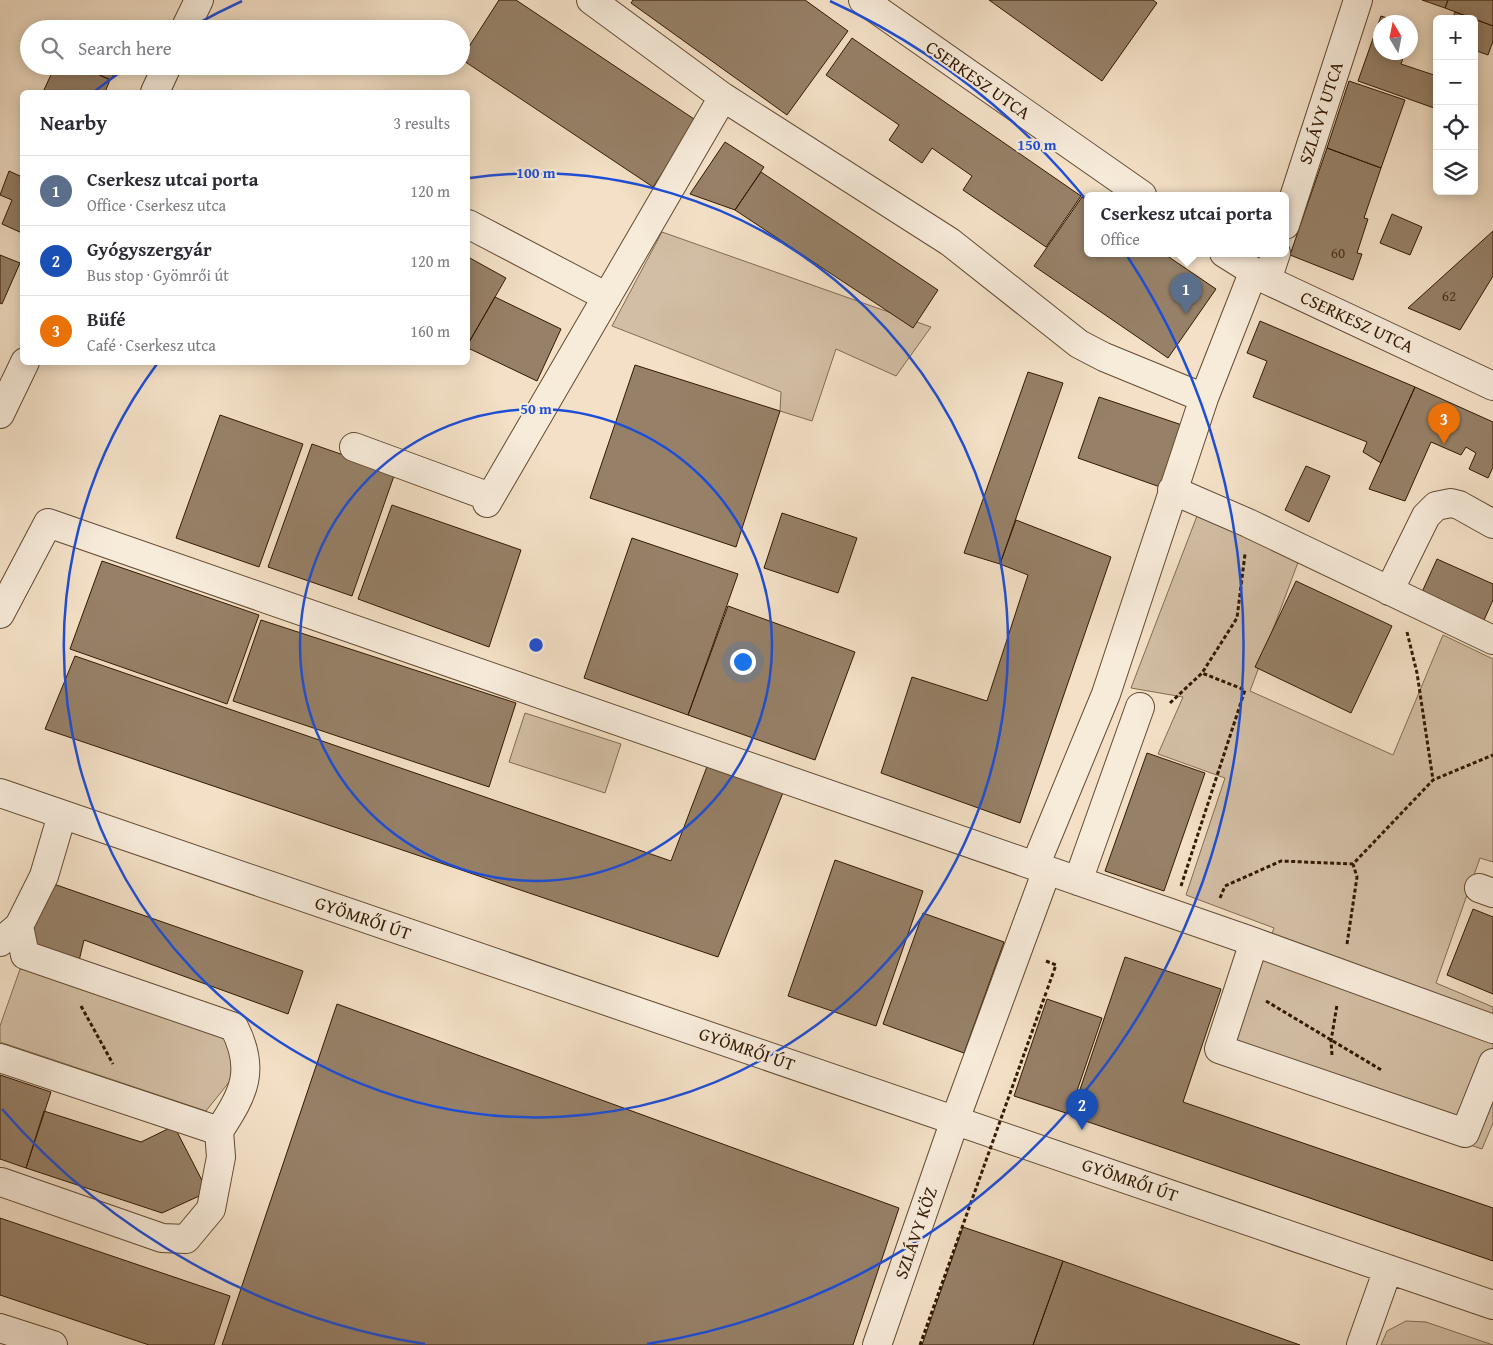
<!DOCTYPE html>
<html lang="en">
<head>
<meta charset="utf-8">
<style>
  :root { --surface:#fff; --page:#f2f2f3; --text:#2b2b33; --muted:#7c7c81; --line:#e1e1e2; --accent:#7c3aed }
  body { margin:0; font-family:"Gentium Book Plus",serif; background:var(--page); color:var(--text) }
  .controls { position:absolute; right:15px; top:15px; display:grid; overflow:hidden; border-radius:8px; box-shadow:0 2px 12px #0003 }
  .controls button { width:45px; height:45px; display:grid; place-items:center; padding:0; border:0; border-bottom:1px solid var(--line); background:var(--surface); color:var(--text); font:25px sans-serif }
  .compass { position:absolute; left:1373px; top:15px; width:45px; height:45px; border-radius:50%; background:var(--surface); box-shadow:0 2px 12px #0003; rotate:350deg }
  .you { position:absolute; left:742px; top:661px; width:18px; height:18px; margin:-12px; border:4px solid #fff; border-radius:50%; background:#1a73e8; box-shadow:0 0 0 8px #1a73e833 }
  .badge { display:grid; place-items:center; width:32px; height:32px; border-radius:50%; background:var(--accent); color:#fff; font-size:16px; font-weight:700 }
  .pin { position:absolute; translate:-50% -41px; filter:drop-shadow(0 1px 2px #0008) }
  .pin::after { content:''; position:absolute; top:26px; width:18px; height:15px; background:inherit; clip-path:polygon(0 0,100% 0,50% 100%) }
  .popup { position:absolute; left:1084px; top:192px; width:205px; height:65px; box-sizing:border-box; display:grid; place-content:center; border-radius:8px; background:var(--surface); filter:drop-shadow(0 1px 4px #0005); font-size:16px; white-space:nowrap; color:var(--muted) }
  .popup b { font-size:19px; color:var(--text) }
  .popup::after { content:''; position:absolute; left:50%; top:100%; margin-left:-10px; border:10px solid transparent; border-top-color:var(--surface) }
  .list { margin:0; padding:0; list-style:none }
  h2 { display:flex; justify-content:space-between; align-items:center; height:65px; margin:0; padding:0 20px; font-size:21px }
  h2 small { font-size:16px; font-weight:400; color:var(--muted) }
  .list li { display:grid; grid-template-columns:32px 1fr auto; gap:15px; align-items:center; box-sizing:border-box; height:70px; padding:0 20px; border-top:1px solid var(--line) }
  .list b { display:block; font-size:19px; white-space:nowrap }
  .list p { margin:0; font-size:16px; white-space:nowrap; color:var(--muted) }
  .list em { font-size:16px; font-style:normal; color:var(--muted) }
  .icon { flex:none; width:28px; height:28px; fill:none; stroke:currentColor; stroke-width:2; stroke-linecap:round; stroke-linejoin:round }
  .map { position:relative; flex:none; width:1493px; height:1345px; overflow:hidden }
  .search { position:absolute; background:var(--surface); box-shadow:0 2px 12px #0003; left:20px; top:20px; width:450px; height:55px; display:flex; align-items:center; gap:12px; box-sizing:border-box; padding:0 18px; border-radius:28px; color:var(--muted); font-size:19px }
  .panel { position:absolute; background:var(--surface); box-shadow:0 2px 12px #0003; left:20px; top:90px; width:450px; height:275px; border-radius:8px }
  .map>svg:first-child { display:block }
  .green { fill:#d2bea4; stroke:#826c52 }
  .building { fill:#968067; stroke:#321900 }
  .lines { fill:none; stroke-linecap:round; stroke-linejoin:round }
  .minor-casing { stroke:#624b32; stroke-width:30 }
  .path { stroke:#321900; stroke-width:3; stroke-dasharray:4 2.5; stroke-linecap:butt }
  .minor { stroke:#f7ebda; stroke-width:28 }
  .path-bridge { stroke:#321900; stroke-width:3; stroke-dasharray:4 2.5; stroke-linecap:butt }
  .ring { fill:none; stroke:#1d4ed8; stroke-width:2.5 }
  .labels { text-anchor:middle; stroke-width:4.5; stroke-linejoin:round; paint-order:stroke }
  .number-label { font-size:15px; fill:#4b331a }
  .street-label { font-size:18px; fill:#321900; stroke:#f7ebda }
  .centre { fill:#1d4ed8; stroke:#f7ebda; stroke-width:2.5 }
  .ring-label { font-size:15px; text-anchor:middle; font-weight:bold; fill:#1d4ed8; stroke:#f7ebda; stroke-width:4.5; stroke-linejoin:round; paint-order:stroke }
</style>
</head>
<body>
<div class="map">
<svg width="1493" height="1345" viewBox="0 0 1493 1345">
  <rect width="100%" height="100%" fill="#f3e0c6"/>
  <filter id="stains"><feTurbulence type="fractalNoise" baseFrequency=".004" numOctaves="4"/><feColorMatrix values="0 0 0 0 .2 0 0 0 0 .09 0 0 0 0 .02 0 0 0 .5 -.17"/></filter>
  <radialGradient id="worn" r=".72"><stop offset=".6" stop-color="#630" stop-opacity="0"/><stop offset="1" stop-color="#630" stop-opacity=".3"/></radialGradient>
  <!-- green -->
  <path class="green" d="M662 232 931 327 896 376 836 349 812 421 780 411 781 392 612 326Z
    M1197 516 1300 557 1250 691 1393 755 1443 635 1493 659V862L1480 858 1436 983 1493 1007V1123L1482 1149 1224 1062 1274 928 1186 895 1225 778 1158 754 1183 697 1131 688Z
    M525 713 621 744 605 793 509 762Z
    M25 955 234 1027V1076L206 1111 0 1042V1026Z
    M1406 1321 1426 1322 1493 1345H1381L1387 1331Z"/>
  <!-- building -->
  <path class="building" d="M499 0H516L697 121 653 187 461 59Z
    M633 0H805L848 31 787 115 631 3Z
    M989 0H1153L1157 3 1102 81Z
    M1422 0H1448L1445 8Z
    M1448 0H1493V26L1445 8Z
    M1455 12 1473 19H1452Z
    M1381 16 1399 22H1380V52H1405L1401 64 1437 76V101L1434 108 1358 81Z
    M1474 19 1493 26V41L1488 55 1474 50Z
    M852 38 1081 196 1046 247 963 190 972 176 932 148 922 163 889 140 899 125 826 75Z
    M55 66H80L110 80 105 92H43Z
    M80 66H118L111 80Z
    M1349 81 1405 100 1381 168 1327 148Z
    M725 142 764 167 735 210 690 194Z
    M1327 148 1381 168 1364 218 1368 219 1357 253 1362 254 1353 280 1290 255Z
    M9 171 22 177V233L2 224 12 200 0 195Z
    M761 172 938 290 913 328 735 210Z
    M1082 197 1087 200V253H1163L1216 289 1168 358 1034 266Z
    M1392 214 1422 227 1410 255 1380 243Z
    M1493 231V276L1460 330 1408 308Z
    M0 255 20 263 2 304 0 303Z
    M468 257 506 278 468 344Z
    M495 297 561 329 537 381 468 348V344Z
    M1260 321 1415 387 1381 463 1363 452 1367 442 1253 397 1267 361 1247 353Z
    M635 365 780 411 736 547 590 498Z
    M1028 372 1063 383 1000 564 964 553Z
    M1415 387 1493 422V467L1488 478 1469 469 1476 453 1466 447 1461 455 1431 442 1405 501 1369 489Z
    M1099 397 1185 426 1163 488 1078 458Z
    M220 415 303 444 259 567 176 538Z
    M312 444 395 473 352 596 268 567Z
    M1306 466 1330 476 1309 522 1285 510Z
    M392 505 521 550 489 647 358 599Z
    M782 513 857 538 838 593 764 568Z
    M1016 520 1111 557 1020 823 881 773 912 677 987 701 1028 575 1000 564Z
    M632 538 738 574 688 715 584 678Z
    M1437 559 1493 584V600L1484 620 1422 592Z
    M102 561 259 615 227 704 70 649Z
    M1296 581 1392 626 1351 713 1255 667Z
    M728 606 855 652 815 760 688 715Z
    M261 620 516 703 489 787 233 701Z
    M75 656 671 861 708 764 784 790 718 957 45 729Z
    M1147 753 1205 773 1164 891 1105 871Z
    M835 860 923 891 876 1026 788 996Z
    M48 882 303 971 288 1014 84 940 79 961 29 944Z
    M1473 909 1493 917V994L1447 975Z
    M923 913 1004 942 964 1053 883 1024Z
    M1125 957 1221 989 1183 1102 1493 1208V1261L1071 1116Z
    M1047 999 1102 1018 1069 1114 1014 1096Z
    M337 1004 899 1208 853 1345H222Z
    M0 1075 51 1092 26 1168 0 1159Z
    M44 1111 141 1142 174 1126 208 1192 162 1213 26 1168Z
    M0 1218 230 1296 214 1345H149L0 1295Z
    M963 1227 1063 1261 1033 1345H922Z
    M1063 1261 1300 1345H1033Z"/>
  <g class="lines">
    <defs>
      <path id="minor" d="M591 0 723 97 950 242 1079 344 1104 357 1204 398
        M863 0 1142 195
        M185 29 199 0
        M155 92 167 66
        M468 224 607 297
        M1285 225 1358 0
        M1224 253 1267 280 1493 386
        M1267 280 1276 253
        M0 414 25 362
        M354 447 490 497
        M1172 490 1248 523 1493 640
        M487 503 723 97
        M1389 591 1426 516 1436 506 1451 503 1459 505 1493 524
        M0 614 48 523 1254 942 1493 1029
        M0 793 1493 1305
        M1035 866 1106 694 1204 398 1253 273
        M1078 881 1140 707
        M1479 888 1493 893
        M19 926 25 955 234 1027C256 1070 244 1093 219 1131
        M0 942 19 926 44 876 62 815
        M1254 942 1219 1049 1465 1133 1493 1063
        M0 1058 219 1131 221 1157 211 1209 186 1239 162 1238 1 1182
        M0 1328 53 1345
        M877 1345 955 1120 1047 870
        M1361 1345 1388 1269"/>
    </defs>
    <!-- minor casing -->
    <use href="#minor" class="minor-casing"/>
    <!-- path -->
    <path class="path" d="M1407 632 1417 673 1433 780
      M1170 703 1202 673 1237 618 1245 554
      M1181 886 1245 690 1202 673
      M1220 898 1225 886 1281 861 1353 864 1433 780 1493 755
      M1347 944 1357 877 1353 864
      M1046 961 1056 965 1047 990
      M1266 1001 1383 1071
      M81 1006 113 1064
      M1332 1055 1331 1041 1337 1005"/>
    <!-- minor -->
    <use href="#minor" class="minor"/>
    <!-- path-bridge -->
    <path class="path-bridge" d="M920 1345 1047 990"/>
  </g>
  <!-- distance rings -->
  <g class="ring">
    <circle cx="536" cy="645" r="236"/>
    <path d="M470 178A472 472 0 1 1 157 364"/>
    <path d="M425 1344A708 708 0 0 1 2 1109M95 91A708 708 0 0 1 125 69M193 26A708 708 0 0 1 242 1M830 1A708 708 0 0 1 647 1344"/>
  </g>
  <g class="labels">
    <!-- number labels -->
    <g class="number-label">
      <text x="1338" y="258">60</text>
      <text x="1449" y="301">62</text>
    </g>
    <!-- street labels -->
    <g class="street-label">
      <text transform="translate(978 80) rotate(35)" y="6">CSERKESZ UTCA</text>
      <text transform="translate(1321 113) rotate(-72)" y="6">SZLÁVY UTCA</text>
      <text transform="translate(1357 322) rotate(25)" y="6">CSERKESZ UTCA</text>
      <text transform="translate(363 918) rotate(19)" y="6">GYÖMRŐI ÚT</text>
      <text transform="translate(747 1049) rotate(19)" y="6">GYÖMRŐI ÚT</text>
      <text transform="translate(1130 1180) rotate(19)" y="6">GYÖMRŐI ÚT</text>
      <text transform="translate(916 1233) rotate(-71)" y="6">SZLÁVY KÖZ</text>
    </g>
  </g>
  <circle cx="536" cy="645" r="8" class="centre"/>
  <g class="ring-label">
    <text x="1037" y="150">150 m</text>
    <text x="536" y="178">100 m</text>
    <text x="536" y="414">50 m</text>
  </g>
  <rect width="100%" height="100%" filter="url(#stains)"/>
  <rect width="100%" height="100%" fill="url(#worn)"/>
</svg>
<div class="controls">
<button>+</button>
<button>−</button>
<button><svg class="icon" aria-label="locate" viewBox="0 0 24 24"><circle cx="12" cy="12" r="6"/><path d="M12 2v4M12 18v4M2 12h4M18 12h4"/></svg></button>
<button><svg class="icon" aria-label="layers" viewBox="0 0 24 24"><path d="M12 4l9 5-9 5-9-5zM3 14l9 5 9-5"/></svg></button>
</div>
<svg class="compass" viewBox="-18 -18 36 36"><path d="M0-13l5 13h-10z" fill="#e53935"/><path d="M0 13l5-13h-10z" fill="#7c7c81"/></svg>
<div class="you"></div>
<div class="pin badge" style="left:1186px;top:314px;background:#5c6f8a">1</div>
<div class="popup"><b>Cserkesz utcai porta</b>Office</div>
<div class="pin badge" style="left:1082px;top:1130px;background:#1a4fb4">2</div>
<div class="pin badge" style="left:1444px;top:444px;background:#e8710a">3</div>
<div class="search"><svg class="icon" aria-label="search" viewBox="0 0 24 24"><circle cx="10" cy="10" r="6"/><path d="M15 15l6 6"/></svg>Search here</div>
<section class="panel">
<h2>Nearby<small>3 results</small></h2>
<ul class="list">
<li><span class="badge" style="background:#5c6f8a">1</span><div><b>Cserkesz utcai porta</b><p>Office · Cserkesz utca</p></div><em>120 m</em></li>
<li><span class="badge" style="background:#1a4fb4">2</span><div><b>Gyógyszergyár</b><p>Bus stop · Gyömrői út</p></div><em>120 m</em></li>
<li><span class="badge" style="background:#e8710a">3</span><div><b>Büfé</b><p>Café · Cserkesz utca</p></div><em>160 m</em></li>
</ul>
</section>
</div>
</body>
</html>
